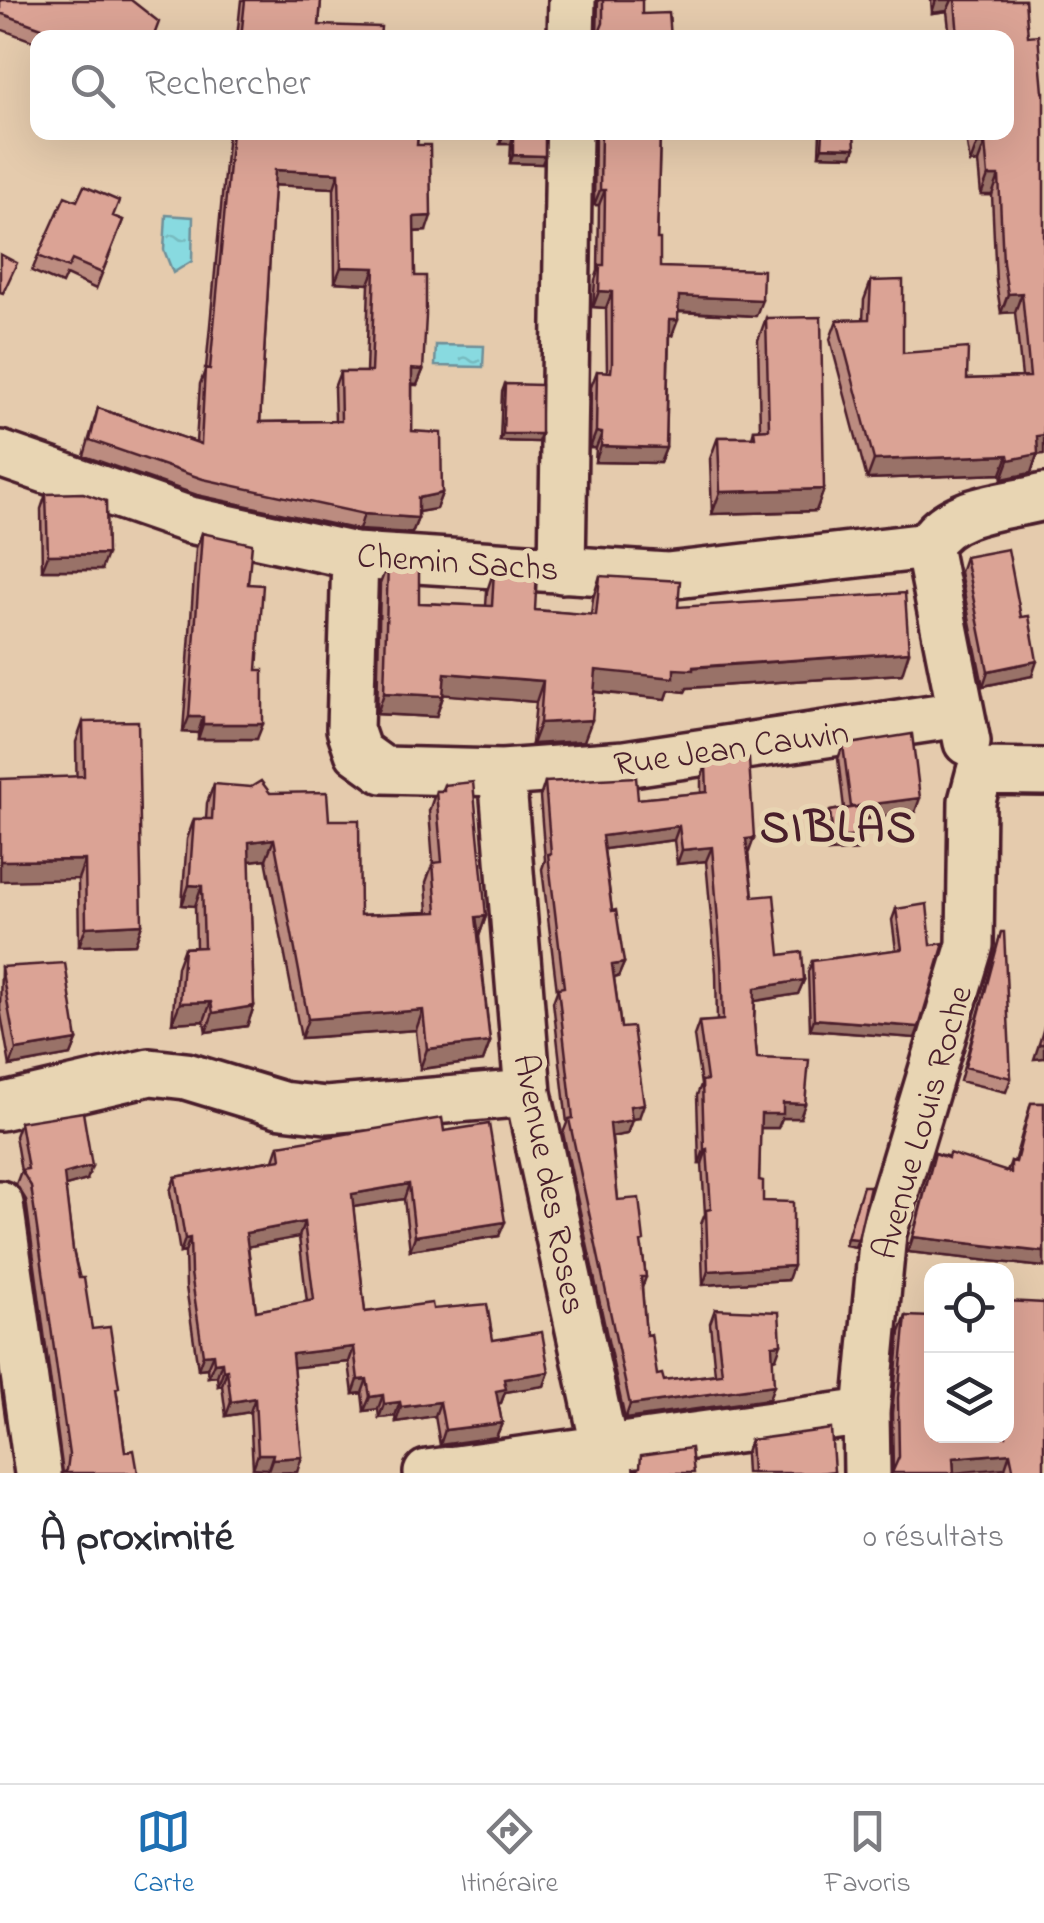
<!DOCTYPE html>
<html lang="fr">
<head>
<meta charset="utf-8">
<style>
  :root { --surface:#fff; --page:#f2f2f3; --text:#2b2b33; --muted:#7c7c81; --line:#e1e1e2; --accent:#1f6fb2 }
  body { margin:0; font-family:"Indie Flower",sans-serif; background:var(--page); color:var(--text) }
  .controls { position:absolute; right:30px; bottom:30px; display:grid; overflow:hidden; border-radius:20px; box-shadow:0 10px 40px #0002 }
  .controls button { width:90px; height:90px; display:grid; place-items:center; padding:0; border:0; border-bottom:2px solid var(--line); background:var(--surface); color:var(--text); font:50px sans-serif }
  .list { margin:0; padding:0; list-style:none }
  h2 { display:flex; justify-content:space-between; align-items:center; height:130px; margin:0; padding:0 40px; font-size:42px }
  h2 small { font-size:32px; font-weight:400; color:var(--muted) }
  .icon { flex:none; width:55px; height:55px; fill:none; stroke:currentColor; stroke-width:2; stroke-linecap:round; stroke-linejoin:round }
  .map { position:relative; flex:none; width:1044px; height:1473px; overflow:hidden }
  .search { position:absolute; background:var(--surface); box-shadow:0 10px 40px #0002; left:30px; right:30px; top:30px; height:110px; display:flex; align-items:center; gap:25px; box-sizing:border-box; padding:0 35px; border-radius:20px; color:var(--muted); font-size:38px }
  .sheet { height:310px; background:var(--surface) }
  nav { display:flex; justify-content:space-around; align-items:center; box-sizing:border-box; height:140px; border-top:2px solid var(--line); background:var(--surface); font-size:28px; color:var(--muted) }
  nav a { display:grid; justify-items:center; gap:5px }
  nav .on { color:var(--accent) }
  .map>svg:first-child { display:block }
  .water { fill:url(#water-ripples); stroke:#6f8f98; stroke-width:2.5 }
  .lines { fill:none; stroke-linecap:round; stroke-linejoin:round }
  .minor-casing { stroke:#4a1f2b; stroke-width:52 }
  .minor { stroke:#e8d5b3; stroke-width:45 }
  .wall { fill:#bc8c80; stroke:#4a1f2b; stroke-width:2.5; fill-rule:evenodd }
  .shaded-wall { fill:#997268; stroke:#4a1f2b; stroke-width:2.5 }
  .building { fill:#dba395; stroke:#4a1f2b; stroke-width:2.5; fill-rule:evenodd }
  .labels { text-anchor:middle; stroke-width:10; stroke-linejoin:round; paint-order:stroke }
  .street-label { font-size:35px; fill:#4a1f2b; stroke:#e8d5b3 }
  .district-label { font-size:45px; font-weight:bold; letter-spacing:2.5px; fill:#4a1f2b; stroke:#e8d5b3 }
</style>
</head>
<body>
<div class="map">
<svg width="1044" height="1473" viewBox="0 0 1044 1473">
  <defs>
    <pattern id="water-ripples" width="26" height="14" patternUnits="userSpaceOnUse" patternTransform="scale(2.5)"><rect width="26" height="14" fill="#88dae0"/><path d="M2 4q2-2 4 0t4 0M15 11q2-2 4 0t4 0" fill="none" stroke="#77bbc0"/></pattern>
  </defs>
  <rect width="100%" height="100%" fill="#e5cbad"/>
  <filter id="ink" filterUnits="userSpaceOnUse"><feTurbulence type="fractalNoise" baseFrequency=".01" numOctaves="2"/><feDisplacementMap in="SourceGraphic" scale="20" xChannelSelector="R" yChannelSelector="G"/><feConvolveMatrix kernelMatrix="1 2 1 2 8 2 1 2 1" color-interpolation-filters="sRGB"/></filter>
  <g filter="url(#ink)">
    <!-- water -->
    <path class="water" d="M166 215 193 217 192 261 173 273 164 250Z
      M436 345 484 346 483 367 435 366Z"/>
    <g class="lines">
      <defs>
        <path id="minor" d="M571 38 572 0
          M0 454 190 520 355 556 667 576 928 546
          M355 556 350 729 358 752 383 770 502 773 625 764 959 714
          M562 570 569 132
          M967 742 928 546C948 508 1006 507 1044 497
          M980 771 1044 772
          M502 773 528 1093 610 1473
          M0 1107 150 1072 186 1076 282 1105 326 1110 528 1093
          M0 1204 38 1473
          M427 1473 866 1412
          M867 1473 866 1412 883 1233 970 945 972 801 980 771"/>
      </defs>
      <!-- minor casing -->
      <use href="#minor" class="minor-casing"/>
      <!-- minor -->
      <use href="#minor" class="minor"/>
    </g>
    <!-- wall -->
    <path class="wall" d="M0 0 154 38H38V43L0 29Z
      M241 0H321L319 25 380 38H237Z
      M598 0H642L597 38Z
      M931 0H1025L1037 455 1031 473 1002 479 1001 474 867 479 830 339 837 320H863L864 300 871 281 903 353 967 379 1022 377 1015 312 1001 313 996 282 992 195H981L978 162 970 163 965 132H1006V38H950L947 11 932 13Z
      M228 132H418L417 145 426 231 414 232 415 276 423 370 417 385H412V431L442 493 436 509 418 512V518L412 533 359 530 197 495 84 456 98 408 196 442 200 384 206 368ZM274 185 334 188 335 282 369 284 366 372H340L334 388 335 421 260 422Z
      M501 132H546L545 156 542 164 510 163 511 144H500Z
      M595 132H660L657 239 660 267 756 316 678 312 672 336H669L666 448 660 463 595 462 596 448H590L591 387 597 371 607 372 606 308 593 307 595 280 598 271 599 205H594Z
      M820 132H854L852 156 819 155Z
      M113 217 123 220 96 289 66 275 62 284 32 271 38 256Z
      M766 318 824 489 816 511 712 514 710 459 718 437H752L754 430H760L758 340Z
      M505 384 541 434 538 442 500 441 502 392Z
      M46 494 101 570H42L41 509Z
      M202 533 248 584 257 670V739H198V733L183 732 196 548Z
      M965 557 1032 676 983 686 960 572Z
      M388 563 419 603 486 606 487 591 494 570 535 610 591 615 593 598 600 576 678 607 902 674 687 688 685 692 669 690 666 699 594 692 584 741 532 744 536 702 444 694 436 717 377 714 380 584Z
      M83 722 142 924 135 944 79 946 76 742Z
      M843 745 915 812 860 820 857 850 828 852 825 825 830 811 844 808 838 759Z
      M706 765 754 838 748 852 753 897 780 955 804 980 798 994 755 1001 754 1023 757 1058 800 1118H782L778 1128H760L759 1180 763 1201 788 1280 703 1285 701 1224 705 1214 702 1164H699L697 1095 701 1085 694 1036 699 1022 717 1021 716 973 706 861 677 864 674 840 604 849 612 911 624 963 618 977 614 978 621 1028 639 1118 632 1119 627 1134 612 1137 618 1200 642 1248 646 1277 642 1288 646 1335 657 1375 664 1381 715 1374 710 1323 715 1309 776 1358 773 1359 769 1399 625 1419 563 1133 567 1123 553 1002 557 991 542 869 545 860 540 797 545 782 638 799 701 793V779Z
      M214 784 270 793 329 820 360 915 428 912 426 882 433 863 429 811 436 791H441L444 785 486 916 479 936 490 1042 483 1061 420 1069 416 1030 301 1038 266 859 249 861 254 1006 247 1026 206 1032 204 1021 172 1023 177 967 184 948 196 947 195 906 182 905 187 839 194 819H206L207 803Z
      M896 909 919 1027 915 1038 810 1030 808 972 812 961 896 950 892 920Z
      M1001 932 1011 1078 1006 1092 960 1081Z
      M1 967 77 1040 71 1055 10 1066 0 1009Z
      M1031 1103H1044V1267L908 1252 935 1153 1007 1172 1011 1161 1014 1162Z
      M20 1122 87 1180 65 1186 73 1250 92 1329 117 1394 125 1452 63 1473 26 1200 16 1184 21 1171 15 1136Z
      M444 1131 499 1236 410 1250 404 1199 353 1207 365 1312 433 1309 549 1372 544 1386 505 1392 501 1403H498L502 1423 496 1437 440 1445 435 1416 396 1422 395 1416 379 1418 378 1409 364 1411 362 1393 353 1394 349 1362 293 1367 297 1472 267 1473 268 1469 253 1468 250 1412 226 1416 222 1385 218 1386 217 1376 208 1377 207 1368 198 1369 186 1287 185 1252 180 1253 170 1191 175 1177 274 1160 279 1145ZM299 1237 307 1302 256 1311 248 1246Z
      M906 1316 1006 1436 1044 1473H1006L1005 1468 893 1470 892 1413 900 1332Z
      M750 1440 834 1471V1473H746L745 1455Z"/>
    <!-- shaded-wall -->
    <path class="shaded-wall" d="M936 0H952L947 11 932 13Z
      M503 136H513L511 144H500Z
      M985 143 978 162 970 163 977 144Z
      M822 147 855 148 852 156 819 155Z
      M513 155 545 156 542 164 510 163Z
      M275 170 339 173 334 188 270 185Z
      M988 176H999L992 195H981Z
      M600 190H605L599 205H594Z
      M431 216 426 231 408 232 414 217Z
      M341 267 375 268 369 284 335 282Z
      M599 291 612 292 606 308 593 307Z
      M1022 293 1015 312 1001 313 1008 294Z
      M679 296 762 300 756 316 673 311Z
      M669 320H678L672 336H664Z
      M412 369 423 370 417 385 407 384Z
      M596 432 602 433 596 448H590Z
      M503 434H541L538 442 500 441Z
      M1044 435V454L1037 455 1031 473 1002 479 1009 460 1037 436Z
      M601 446 666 448 660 463 595 462Z
      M1008 455 1001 474 867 479 874 460Z
      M824 489 816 511 712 514 720 492Z
      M442 493 436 509 412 513 418 498Z
      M364 514 418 518 412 533 359 530Z
      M107 554 101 570H42L48 555Z
      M909 652 902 674 687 688 685 692 669 690 666 699 589 691 596 670 674 669Z
      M1037 661 1032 676 983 686 988 671Z
      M445 673 543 681 536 702 437 694Z
      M384 693 443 696 436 717 377 714Z
      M189 717H203L198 733 183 732Z
      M592 720 584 741 532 744 540 723Z
      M203 724H263L257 739H198Z
      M920 798 915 812 853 820 858 806Z
      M679 826 674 840 597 850 602 836Z
      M862 836 857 850 828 852 833 838Z
      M754 838 749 852 741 853 746 839Z
      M274 839 266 859 241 862 249 842Z
      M712 847 706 861 677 864 682 850Z
      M85 860 78 879 0 881V861Z
      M189 885 202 886 195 906 182 905Z
      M486 916 479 936 476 917Z
      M142 924 135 944 79 946 86 927Z
      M624 963 618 977 607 979 612 965Z
      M804 980 798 994 750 1002 755 988Z
      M211 1002 204 1021 172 1023 180 1003Z
      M254 1006 247 1026 206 1032 213 1013Z
      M423 1010 416 1030 301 1038 308 1019Z
      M814 1019 919 1027 915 1038 810 1030Z
      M77 1040 71 1055 10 1066 16 1050Z
      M490 1042 483 1061 420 1069 427 1049Z
      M1039 1044H1044V1058L1034 1059Z
      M783 1103 805 1104 800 1118H782L778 1128H756L761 1114Z
      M644 1104 639 1118 625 1120 630 1106Z
      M632 1120 627 1134 605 1138 610 1124Z
      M707 1149 702 1164H699L704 1150Z
      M92 1166 87 1180 59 1188 64 1174Z
      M409 1184 404 1199 347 1208 352 1194Z
      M304 1222 299 1237 241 1248 246 1233Z
      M505 1222 499 1236 410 1250 415 1236Z
      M913 1237 1044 1252V1267L908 1252Z
      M190 1238 185 1252 180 1253 185 1239Z
      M847 1238 858 1239 855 1247 845 1245Z
      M793 1266 788 1280 703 1285 708 1271Z
      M781 1344 776 1358 767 1360 772 1345Z
      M354 1347 349 1362 287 1368 292 1354Z
      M213 1354 207 1368 198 1369 203 1355Z
      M222 1362 217 1376 208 1377 214 1363Z
      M227 1370 222 1385 218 1386 223 1371Z
      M549 1372 544 1386 505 1392 501 1403 491 1405 496 1391 504 1379Z
      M367 1379 362 1393 353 1394 358 1380Z
      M774 1385 769 1399 625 1419 630 1405Z
      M383 1395 378 1409 364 1411 370 1397Z
      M255 1398 250 1412 226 1416 231 1402Z
      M400 1402 395 1416 379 1418 384 1404Z
      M440 1402 435 1416 396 1422 401 1407Z
      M502 1423 496 1437 440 1445 445 1430Z
      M1010 1453 1005 1468 954 1473 953 1458Z
      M258 1454H273L268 1469 253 1468Z
      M302 1457 297 1472 267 1473 272 1459Z"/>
    <!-- building -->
    <path class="building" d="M0 0H131L159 22 153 38H64V36L0 13Z
      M245 0H321L319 25 381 27 380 38H241Z
      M603 0H642V14L669 13 671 38H597L603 23Z
      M955 0H1025L1028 36 1038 35 1043 92H1044V435L1037 436 1038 454 1009 460 1008 455 874 460 837 320 869 319 871 281 903 280V353L968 348 967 379 1030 377 1022 293 1008 294 1003 263 999 176H988L985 143 977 144 975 132H1006V38H958Z
      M232 132H418L417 145H430L431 216 414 217 415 276H426V316L423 370 412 369V431L441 433 442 493 418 498V518L364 514 203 479 90 440 98 408 201 444 205 368 210 369ZM275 170 339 173 341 267 375 268 371 372H340L341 421 260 422Z
      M503 132H545V156L513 155V136H503Z
      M601 132H660L657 239H660V267L763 270 762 300 679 296 678 320H669L666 448 601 446 602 433 596 432 597 371 611 372 612 363V292L599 291 600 265H604L605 190H600Z
      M823 132H854L855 148 822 147Z
      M84 186 119 201 113 216 123 220 102 273 72 260 68 268 38 256 65 196 77 201Z
      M0 254 17 263 3 293 0 292Z
      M821 317 824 489 720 492 718 437H755L754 430 769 429 766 318Z
      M505 384 541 385V434H503Z
      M83 493 106 501 107 554 48 555 46 494Z
      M202 533 252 544 248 584 263 585 257 670H263V724H203V717H189Z
      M1008 549 1021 617 1029 616 1037 661 988 671 965 557Z
      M388 563 419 565V603L492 606 494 570 537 572 535 610 596 615 600 576 680 581 678 607 905 593 909 652 693 667V670L674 669V678L596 670 592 720 540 723 543 681 445 673 443 696 384 693Z
      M138 721 142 924 86 927 85 860 0 861V779L84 776 83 722Z
      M912 734 920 798 858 806 862 836 833 838 830 811 857 807H851L843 745Z
      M749 759 754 838 746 839 753 897 774 895 780 955 802 952 804 980 755 988 754 1023 757 1058 809 1060 805 1104 783 1103V1114H761L759 1180 763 1181V1201L793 1202V1266L708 1271 706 1210 711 1209 707 1149 704 1150 702 1081 707 1080 699 1022 723 1020 721 959 712 847 682 850 679 826 602 836 612 911 616 910 624 963 612 965 621 1028 633 1027 644 1104 630 1106 632 1120 610 1124 618 1200 639 1198 644 1241 641 1242 646 1277H641L646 1335 651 1334 657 1375 662 1374 664 1381 722 1374 715 1309 779 1312 781 1344 772 1345 774 1385 630 1405 569 1119 573 1118 558 988 564 987 548 854H551L545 782 636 777 638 799 707 792 706 765Z
      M261 781 270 793 327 792 329 820H359L360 915 437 912 433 863 442 862 436 791H444V785L473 782 486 916 476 917 490 1042 427 1049 423 1010 308 1019 274 839 249 842 254 1006 213 1013 211 1002 180 1003 184 948 204 947 202 886 189 885 194 819H212L214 784 251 787Z
      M927 904 931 945 944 943 919 1027 814 1019 812 961 902 949 896 909Z
      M1001 932H1004L1011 1078 965 1067Z
      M65 963 77 1040 16 1050 1 967Z
      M1044 1027V1044H1039Z
      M1031 1103H1044V1252L913 1237 935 1153 948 1158 949 1153 1011 1173V1161L1016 1162Z
      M83 1112 92 1166 64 1174 73 1250 79 1278H84L92 1329 110 1327 119 1387 116 1388 125 1452 134 1450 138 1473H64L67 1470 69 1455 31 1186 21 1170 28 1169 20 1122Z
      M442 1118 444 1131 489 1124 505 1222 415 1236 409 1184 352 1194 365 1312 432 1303 433 1309 487 1304 493 1340 542 1332 549 1372 504 1379 506 1389 496 1391 502 1423 445 1430 440 1402 401 1407 400 1402 384 1404 383 1395 370 1397 367 1379 358 1380 354 1347 292 1354 302 1457 272 1459 273 1454H258L255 1398 231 1402 227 1370 223 1371 222 1362 214 1363 213 1354 203 1355 191 1273 190 1238 185 1239 175 1177 281 1159 279 1145ZM304 1222 314 1300 256 1311 246 1233Z
      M863 1186H870L858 1239 847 1238Z
      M1006 1301 1044 1303V1473H1014L1010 1453 953 1458 954 1473H892L899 1457 898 1398 906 1316 932 1317V1436H1006Z
      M831 1429 834 1471 819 1473H752L750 1440Z
      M691 1448 694 1473H635L640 1467 641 1455Z"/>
  </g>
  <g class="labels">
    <!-- street labels -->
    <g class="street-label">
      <text transform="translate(458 561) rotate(4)" y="12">Chemin Sachs</text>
      <text transform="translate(731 747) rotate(-8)" y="12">Rue Jean Cauvin</text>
      <text transform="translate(921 1122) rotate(-74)" y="12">Avenue Louis Roche</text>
      <text transform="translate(551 1184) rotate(79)" y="12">Avenue des Roses</text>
    </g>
    <!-- district labels -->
    <g class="district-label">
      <text x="839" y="841">SIBLAS</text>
    </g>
  </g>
</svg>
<div class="controls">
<button><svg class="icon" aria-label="locate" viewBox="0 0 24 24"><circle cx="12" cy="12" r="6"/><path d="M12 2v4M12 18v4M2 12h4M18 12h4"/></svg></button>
<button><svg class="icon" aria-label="layers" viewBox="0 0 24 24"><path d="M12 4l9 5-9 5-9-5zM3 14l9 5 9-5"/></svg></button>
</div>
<div class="search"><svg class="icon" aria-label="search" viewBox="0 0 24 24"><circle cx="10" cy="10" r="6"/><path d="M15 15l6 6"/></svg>Rechercher</div>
</div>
<section class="sheet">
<h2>À proximité<small>0 résultats</small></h2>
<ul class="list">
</ul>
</section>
<nav>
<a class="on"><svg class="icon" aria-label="map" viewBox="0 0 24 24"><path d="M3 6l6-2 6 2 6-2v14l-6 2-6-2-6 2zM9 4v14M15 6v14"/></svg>Carte</a>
<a><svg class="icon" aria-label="directions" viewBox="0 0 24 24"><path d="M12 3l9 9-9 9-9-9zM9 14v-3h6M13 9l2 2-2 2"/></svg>Itinéraire</a>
<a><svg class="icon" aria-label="saved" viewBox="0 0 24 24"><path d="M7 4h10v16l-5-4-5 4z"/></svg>Favoris</a>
</nav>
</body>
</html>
